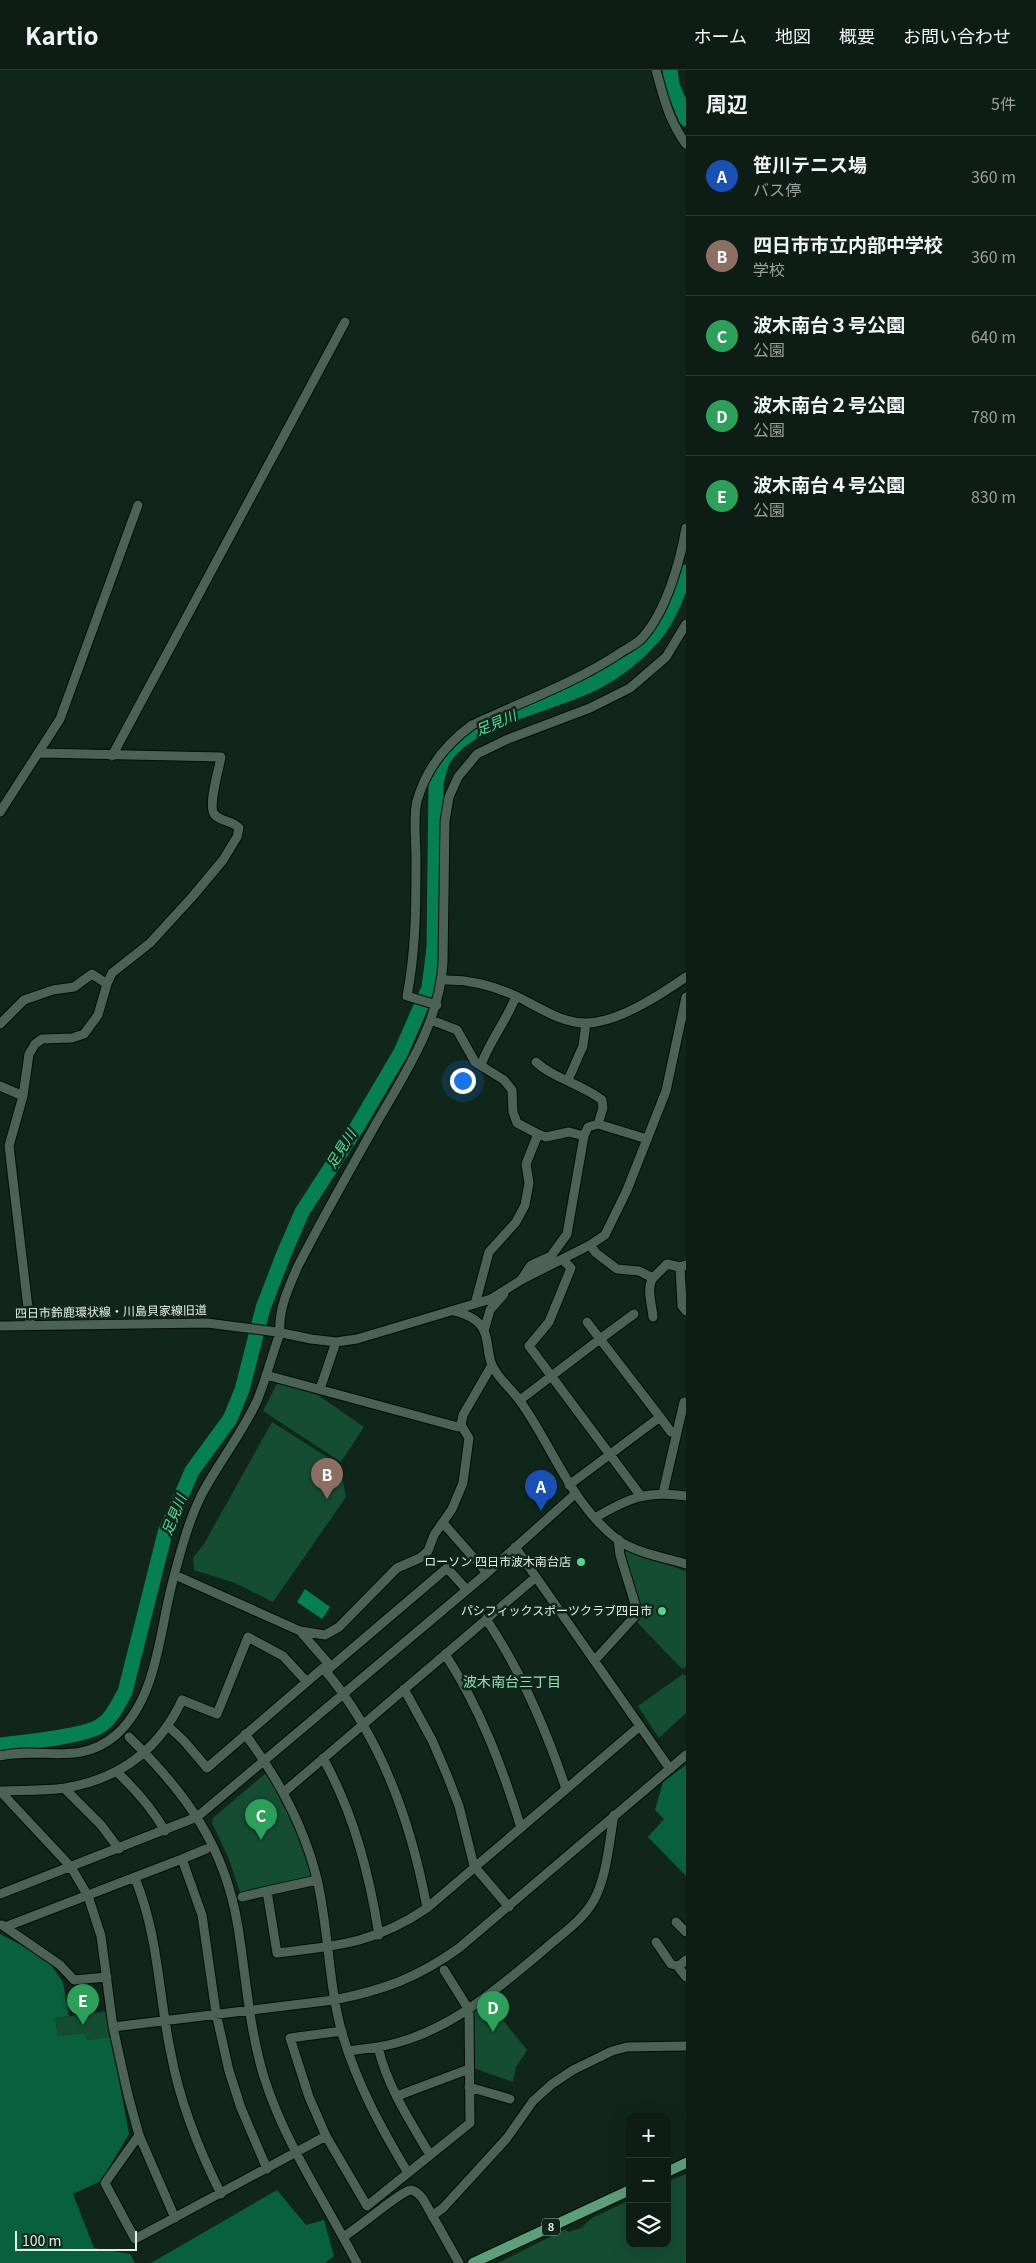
<!DOCTYPE html>
<html lang="ja">
<head>
<meta charset="utf-8">
<style>
  :root { --surface:#0d1c14; --page:#16251d; --text:#f1f3f6; --muted:#9aa1a0; --line:#2d3a34; --accent:#7c3aed }
  body { margin:0; font-family:Georgia,"Noto Sans JP",serif; background:var(--page); color:var(--text) }
  .controls { position:absolute; right:15px; bottom:15px; display:grid; overflow:hidden; border-radius:10px; box-shadow:0 5px 20px #0002 }
  .controls button { width:45px; height:45px; display:grid; place-items:center; padding:0; border:0; border-bottom:1px solid var(--line); background:var(--surface); color:var(--text); font:25px sans-serif }
  .scale { position:absolute; left:15px; bottom:12px; width:122px; box-sizing:border-box; padding-left:5px; border:2px solid #e2efe7; border-top:0; font-size:14px; line-height:18px; white-space:nowrap; color:#e2efe7; -webkit-text-stroke:4px #11261b; paint-order:stroke }
  .you { position:absolute; left:462px; top:1010px; width:18px; height:18px; margin:-12px; border:4px solid #fff; border-radius:50%; background:#1a73e8; box-shadow:0 0 0 8px #1a73e833 }
  .badge { display:grid; place-items:center; width:32px; height:32px; border-radius:50%; background:var(--accent); color:#fff; font-size:16px; font-weight:700 }
  .pin { position:absolute; translate:-50% -41px; filter:drop-shadow(0 1px 2px #0008) }
  .pin::after { content:''; position:absolute; top:26px; width:18px; height:15px; background:inherit; clip-path:polygon(0 0,100% 0,50% 100%) }
  .list { margin:0; padding:0; list-style:none }
  h2 { display:flex; justify-content:space-between; align-items:center; height:65px; margin:0; padding:0 20px; font-size:21px }
  h2 small { font-size:16px; font-weight:400; color:var(--muted) }
  .list li { display:grid; grid-template-columns:32px 1fr auto; gap:15px; align-items:center; box-sizing:border-box; height:80px; padding:0 20px; border-top:1px solid var(--line) }
  .list b { display:block; font-size:19px; white-space:nowrap }
  .list p { margin:0; font-size:16px; white-space:nowrap; color:var(--muted) }
  .list em { font-size:16px; font-style:normal; color:var(--muted) }
  .icon { flex:none; width:28px; height:28px; fill:none; stroke:currentColor; stroke-width:2; stroke-linecap:round; stroke-linejoin:round }
  .map { position:relative; flex:none; width:686px; height:2193px; overflow:hidden }
  header { display:flex; align-items:center; gap:30px; box-sizing:border-box; height:70px; padding:0 25px; background:var(--surface); border-bottom:1px solid var(--line) }
  header strong { font-size:24px }
  nav { display:flex; gap:28px; margin-inline-start:auto; font-size:18px }
  main { display:flex }
  aside { flex:1; background:var(--surface) }
  .map>svg:first-child { display:block }
  .green { fill:#154d33 }
  .forest { fill:#09603d }
  .water { fill:#068052 }
  .lines { fill:none; stroke-linecap:round; stroke-linejoin:round }
  .river { stroke:#068052; stroke-width:15 }
  .minor-casing { stroke:#000e06; stroke-width:11 }
  .major-casing { stroke:#000e06; stroke-width:12 }
  .minor { stroke:#4c6255; stroke-width:9 }
  .major { stroke:#5d9e7b; stroke-width:10 }
  .poi-dot { fill:#54d395; stroke:#11261b; stroke-width:2 }
  .labels { text-anchor:middle; stroke-width:5; stroke-linejoin:round; paint-order:stroke }
  .shield { fill:#11261b; stroke:#a3b3aa; stroke-width:1 }
  .shield-label { font-size:11px; font-weight:bold; fill:#e2efe7 }
  .street-label { font-size:12px; fill:#e2efe7; stroke:#11261b }
  .poi-label { font-size:12px; fill:#e2efe7; stroke:#11261b; text-anchor:end }
  .water-label { font-size:14px; font-style:italic; fill:#58de9d; stroke:#11261b }
  .neighbourhood-label { font-size:14px; fill:#93e2b6; stroke:#11261b }
</style>
</head>
<body>
<header>
<strong>Kartio</strong>
<nav><a>ホーム</a><a>地図</a><a>概要</a><a>お問い合わせ</a></nav>
</header>
<main>
<div class="map">
<svg width="686" height="2193" viewBox="0 0 686 2193">
  <rect width="100%" height="100%" fill="#11261b"/>
  <!-- green -->
  <path class="green" d="M278 1312 309 1319 364 1357 341 1392 263 1341Z
    M272 1352 340 1395 346 1427 273 1532 235 1513 194 1500 193 1488 204 1474Z
    M623 1479 686 1501V1597L682 1599 635 1550Z
    M683 1604 686 1606V1643L659 1668 638 1636Z
    M265 1704H269L283 1728 312 1804 310 1808 241 1825 229 1789 212 1753 213 1748Z
    M488 1932 527 1980 516 1997 513 2012 474 1998 473 1945 474 1940Z
    M108 1941 111 1967 88 1970 84 1963 58 1966 55 1948Z
    M686 2104V2193H498L566 2159 568 2162 581 2158 592 2148 630 2130V2174H667V2112Z"/>
  <!-- forest -->
  <path class="forest" d="M686 1695V1806L648 1767 664 1749 655 1740 663 1712Z
    M0 1864 46 1888 63 1912 69 1946 55 1948 58 1966 84 1963 88 1970 111 1967 129 2064 101 2111 73 2124 94 2178 130 2184 135 2193H0Z
    M277 2120 306 2155 324 2150 334 2186 325 2193H151Z"/>
  <!-- water -->
  <path class="water" d="M305 1519 330 1537 322 1549 297 1532Z"/>
  <g class="lines">
    <!-- river -->
    <path class="river" d="M670 0 672 15 686 49
      M0 1675C22 1672 83 1667 100 1656 112 1649 118 1634 125 1622L165 1463 192 1401 230 1349 242 1320 263 1238 283 1186 302 1142 357 1057 401 982 429 918 434 878 436 713C438 705 440 695 444 688 473 646 553 635 596 612 617 601 638 584 653 567 668 551 678 522 686 502"/>
    <defs>
      <path id="minor" d="M656 0C663 26 669 51 686 74
        M112 686 345 252
        M0 742 60 649 138 435
        M442 910C468 909 492 915 516 926 537 936 562 954 587 953 619 952 660 925 686 907
        M437 935 407 926C416 880 416 835 416 788 416 772 413 746 417 731 426 699 446 674 472 655 521 632 575 613 620 583 627 578 637 574 642 568 666 542 680 492 686 458
        M431 950 457 960 475 992 504 1010 512 1020 513 1042 517 1053 538 1064 526 1094 529 1113 525 1135 516 1152 489 1182 475 1234
        M0 954 24 930 53 920 74 917 92 904 107 914
        M536 992C554 1009 582 1014 602 1030L603 1038 598 1054
        M481 995C490 970 507 950 516 926
        M568 1010 583 976 586 953
        M0 1016 23 1026
        M538 1064 546 1067 569 1062 584 1066
        M590 1175 596 1183 617 1199 639 1201 653 1208 667 1194 680 1197
        M563 1190 571 1198 549 1252 529 1276 640 1425
        M686 1195 680 1197 682 1236 686 1241
        M521 1210 531 1195 551 1186 567 1164 584 1066 588 1057 598 1054 647 1069
        M454 1241C466 1244 479 1249 484 1261 489 1271 487 1284 492 1295 498 1309 511 1318 520 1331 553 1377 571 1434 618 1470 634 1482 666 1488 686 1494
        M653 1247C652 1235 646 1218 653 1208
        M587 1252 600 1269 634 1244
        M30 1255 9 1076 23 1026 29 984 35 974 42 969 72 968 84 964 98 945 107 914 112 903 150 873 193 826 223 790 237 767 239 758C232 750 221 752 215 745 207 738 219 699 221 687L39 683
        M0 1256 207 1253 277 1262 311 1269 336 1272 357 1269 491 1229 521 1210 590 1175 605 1165 627 1120 666 1021 686 927
        M484 1261 490 1240 504 1224
        M266 1305 458 1357 461 1355
        M320 1319 336 1272
        M520 1330 600 1269 660 1347 569 1415
        M660 1347 671 1362
        M663 1423 684 1332
        M595 1448C628 1428 648 1420 686 1426
        M443 1453 487 1503
        M515 1477 670 1699
        M175 1505 300 1561 325 1565 339 1557 397 1498 420 1488 428 1481 434 1465 452 1439 463 1413 469 1368 461 1355 463 1345 492 1295
        M486 1549C522 1602 546 1659 566 1719
        M300 1561 327 1592
        M445 1584C480 1638 502 1696 521 1758
        M595 1590 636 1545V1537L620 1485 618 1469
        M326 1601 447 1498 466 1519
        M404 1619 432 1670 447 1705 459 1736 474 1796 509 1837
        M168 1656 184 1671 207 1698 323 1598C381 1666 411 1751 427 1838
        M245 1664C278 1708 304 1756 317 1809 329 1860 328 1913 342 1963 357 2014 381 2058 408 2103
        M129 1667C186 1723 225 1776 238 1857 246 1907 249 1958 264 2007 285 2074 325 2131 357 2193
        M0 1686C41 1676 79 1697 116 1665 156 1629 159 1567 171 1518 179 1487 188 1451 203 1422 220 1391 242 1363 257 1331 266 1309 272 1285 280 1263 278 1239 289 1217 298 1196 323 1147 350 1100 377 1052 406 1002 440 951 443 892L445 751 449 727 458 707 477 684 508 669 590 638 630 618 666 587 686 554
        M323 1688C354 1744 369 1803 379 1865
        M117 1702C136 1720 152 1738 165 1761
        M64 1718 101 1755 119 1779
        M0 1721 71 1797 88 1826 101 1866 113 1957 128 2025 139 2065 175 2148
        M0 1721C21 1720 44 1721 65 1718 119 1709 159 1680 182 1630L217 1644 248 1567 283 1586 307 1612
        M284 1722 536 1507
        M182 1789 206 1779
        M135 1808C159 1867 158 1923 171 1984 180 2033 199 2080 221 2124
        M317 1810 267 1821 277 1883C337 1876 376 1873 427 1838L640 1656
        M0 1824 197 1747 487 1503 575 1424
        M242 1827 267 1821
        M676 1852 686 1862
        M2 1855 60 1895 74 1910 107 1907
        M5 1857 182 1789 202 1845 216 1943 229 2001 241 2038 267 2099
        M656 1872 671 1894 679 1896
        M686 1890 678 1897 686 1907
        M113 1957 334 1930C384 1920 417 1908 459 1878L686 1685
        M342 1961 290 1968 309 2027 326 2066 367 2136 470 2053 469 1940 444 1900
        M348 1981 378 1977
        M469 2017 510 2029
        M397 2026 469 1999
        M139 2065 105 2113 135 2169 326 2066
        M430 2085C410 2051 387 2016 378 1977 445 1966 496 1920 546 1878 563 1863 583 1850 594 1830 607 1806 609 1772 614 1745
        M432 2146 443 2138 507 2068 533 2031 552 2014 573 2000 612 1981 627 1977 686 1976
        M343 2167C356 2160 402 2120 411 2120 416 2121 420 2125 423 2129L459 2193"/>
      <path id="major" d="M667 2102 686 2093
        M473 2193 630 2120"/>
    </defs>
    <!-- minor casing -->
    <use href="#minor" class="minor-casing"/>
    <!-- major casing -->
    <use href="#major" class="major-casing"/>
    <!-- minor -->
    <use href="#minor" class="minor"/>
    <!-- major -->
    <use href="#major" class="major"/>
  </g>
  <!-- markers -->
  <g class="poi-dot">
    <circle cx="581" cy="1492" r="5"/>
    <circle cx="662" cy="1541" r="5"/>
  </g>
  <g class="labels">
    <!-- shield labels -->
    <rect class="shield" x="542" y="2148.5" width="18" height="17" rx="4"/>
    <g class="shield-label">
      <text x="551" y="2161">8</text>
    </g>
    <!-- street labels -->
    <g class="street-label">
      <text transform="translate(111 1242) rotate(-1)" y="4">四日市鈴鹿環状線・川島貝家線旧道</text>
    </g>
    <!-- poi labels -->
    <g class="poi-label">
      <text x="571" y="1496">ローソン 四日市波木南台店</text>
      <text x="652" y="1545">パシフィックスポーツクラブ四日市</text>
    </g>
    <!-- water labels -->
    <g class="water-label">
      <text transform="translate(496 653) rotate(-23)" y="5">足見川</text>
      <text transform="translate(341 1079) rotate(-58)" y="5">足見川</text>
      <text transform="translate(174 1445) rotate(-68)" y="5">足見川</text>
    </g>
    <!-- neighbourhood labels -->
    <g class="neighbourhood-label">
      <text x="512" y="1617">波木南台三丁目</text>
    </g>
  </g>
</svg>
<div class="controls">
<button>+</button>
<button>−</button>
<button><svg class="icon" aria-label="layers" viewBox="0 0 24 24"><path d="M12 4l9 5-9 5-9-5zM3 14l9 5 9-5"/></svg></button>
</div>
<div class="scale">100 m</div>
<div class="you"></div>
<div class="pin badge" style="left:541px;top:1441px;background:#1a4fb4">A</div>
<div class="pin badge" style="left:327px;top:1429px;background:#8d6e63">B</div>
<div class="pin badge" style="left:261px;top:1770px;background:#2e9e5b">C</div>
<div class="pin badge" style="left:493px;top:1962px;background:#2e9e5b">D</div>
<div class="pin badge" style="left:83px;top:1955px;background:#2e9e5b">E</div>
</div>
<aside>
<h2>周辺<small>5件</small></h2>
<ul class="list">
<li><span class="badge" style="background:#1a4fb4">A</span><div><b>笹川テニス場</b><p>バス停</p></div><em>360 m</em></li>
<li><span class="badge" style="background:#8d6e63">B</span><div><b>四日市市立内部中学校</b><p>学校</p></div><em>360 m</em></li>
<li><span class="badge" style="background:#2e9e5b">C</span><div><b>波木南台３号公園</b><p>公園</p></div><em>640 m</em></li>
<li><span class="badge" style="background:#2e9e5b">D</span><div><b>波木南台２号公園</b><p>公園</p></div><em>780 m</em></li>
<li><span class="badge" style="background:#2e9e5b">E</span><div><b>波木南台４号公園</b><p>公園</p></div><em>830 m</em></li>
</ul>
</aside>
</main>
</body>
</html>
